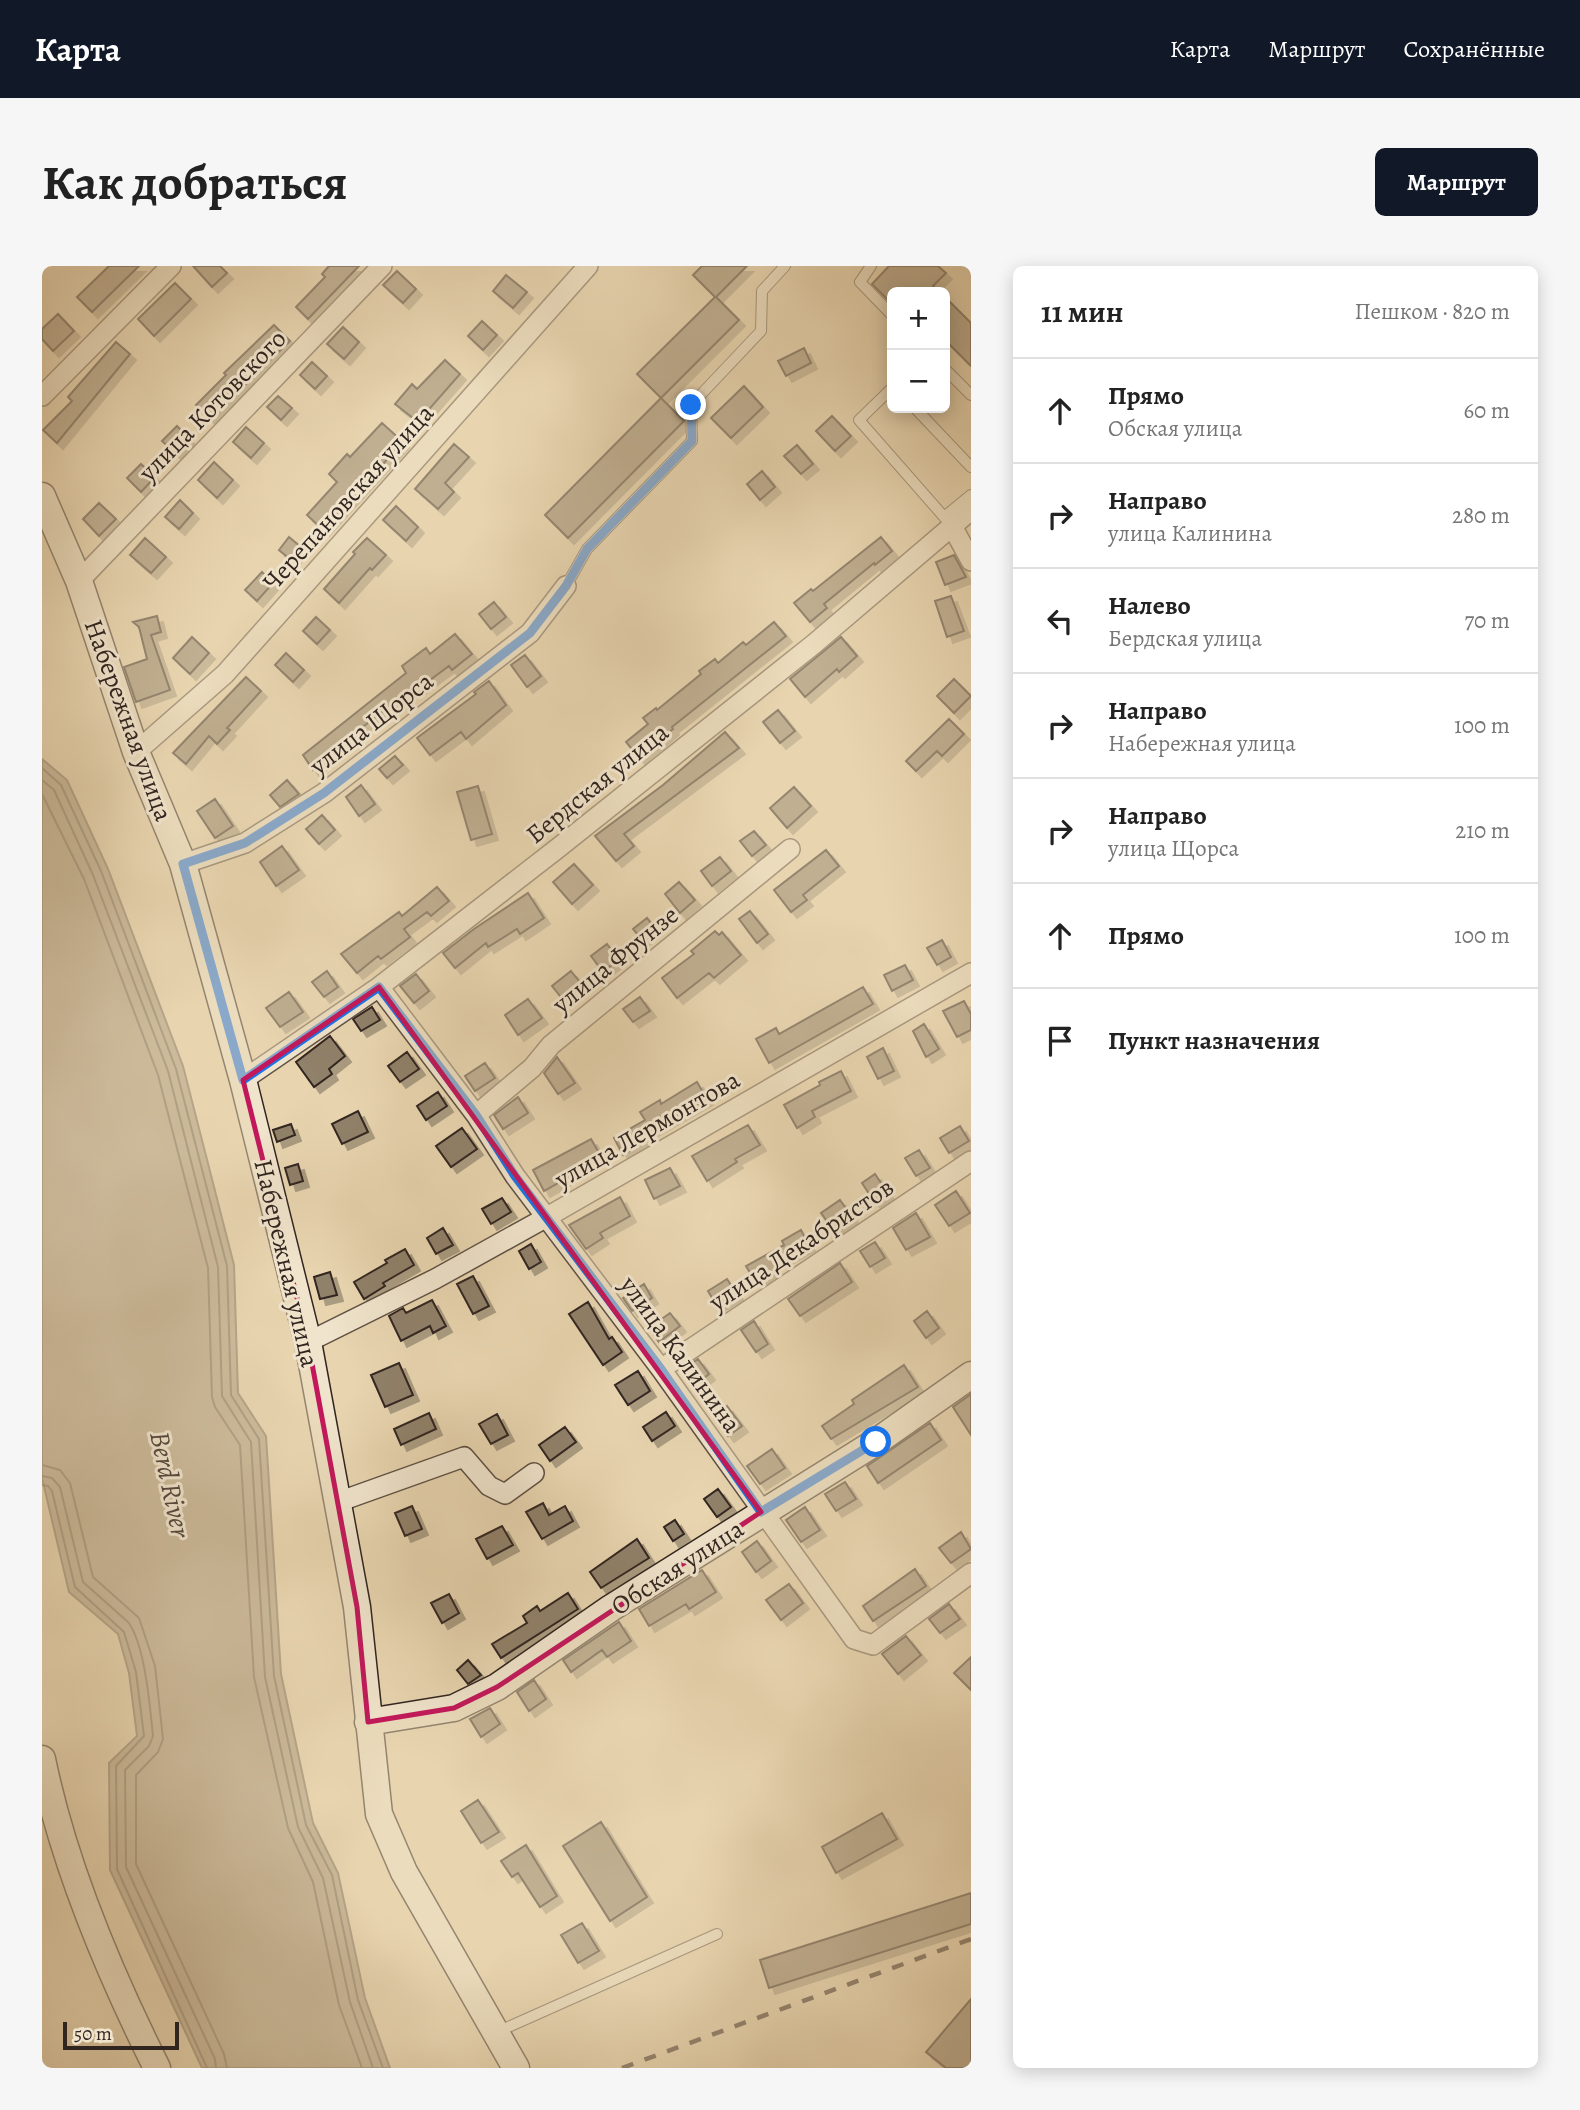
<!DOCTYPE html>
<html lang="ru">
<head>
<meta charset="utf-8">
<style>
  :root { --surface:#fff; --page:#f6f6f6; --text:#222; --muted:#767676; --line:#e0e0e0; --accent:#111827 }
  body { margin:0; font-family:Alegreya,serif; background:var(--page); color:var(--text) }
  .controls { position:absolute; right:21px; top:21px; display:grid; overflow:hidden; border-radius:10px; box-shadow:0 4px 18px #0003 }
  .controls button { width:63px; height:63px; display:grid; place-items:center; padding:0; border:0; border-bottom:2px solid var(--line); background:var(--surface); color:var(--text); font:35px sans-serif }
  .scale { position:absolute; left:21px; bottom:18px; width:116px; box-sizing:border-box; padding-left:7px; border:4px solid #312520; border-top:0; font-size:19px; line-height:24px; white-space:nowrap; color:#312520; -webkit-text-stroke:5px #f0e4cc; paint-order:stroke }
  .stop { position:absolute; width:21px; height:21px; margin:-16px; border:5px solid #1a73e8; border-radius:50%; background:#fff }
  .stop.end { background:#1a73e8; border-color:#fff; box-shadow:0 2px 7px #0008 }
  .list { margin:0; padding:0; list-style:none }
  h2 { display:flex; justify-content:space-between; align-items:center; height:91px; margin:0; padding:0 28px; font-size:30px }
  h2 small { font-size:23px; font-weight:400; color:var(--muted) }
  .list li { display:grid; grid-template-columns:46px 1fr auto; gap:21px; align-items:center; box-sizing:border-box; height:105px; padding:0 28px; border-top:2px solid var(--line) }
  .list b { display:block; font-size:26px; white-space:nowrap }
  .list p { margin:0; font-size:23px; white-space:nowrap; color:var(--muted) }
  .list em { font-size:23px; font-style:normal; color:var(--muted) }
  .icon { flex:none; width:38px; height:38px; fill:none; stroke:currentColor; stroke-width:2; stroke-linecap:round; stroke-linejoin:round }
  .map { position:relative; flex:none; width:929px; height:1802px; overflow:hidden; border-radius:10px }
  header { display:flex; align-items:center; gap:42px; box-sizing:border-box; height:98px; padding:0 35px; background:var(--accent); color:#fff }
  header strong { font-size:33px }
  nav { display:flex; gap:38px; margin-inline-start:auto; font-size:24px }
  .intro { display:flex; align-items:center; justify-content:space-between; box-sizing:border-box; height:168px; padding:0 42px }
  h1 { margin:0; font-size:49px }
  .button { padding:18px 32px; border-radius:10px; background:var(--accent); color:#fff; font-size:24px; font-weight:700 }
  main { display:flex; gap:42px; padding:0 42px }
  aside { flex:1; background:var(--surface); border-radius:10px; box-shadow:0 4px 18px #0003 }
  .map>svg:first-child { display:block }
  .water { fill:#aa997f; stroke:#7a6b59; stroke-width:2 }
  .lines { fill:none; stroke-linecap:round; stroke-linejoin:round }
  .shore { stroke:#6e5f50; stroke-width:2 }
  .building { fill:#90816b; stroke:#312520; stroke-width:2; filter:url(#shadow) }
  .lane-casing { stroke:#5f5144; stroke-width:12 }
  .street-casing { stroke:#5f5144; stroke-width:22 }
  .secondary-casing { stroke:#312520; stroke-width:29 }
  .lane { stroke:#f0e4cc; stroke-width:10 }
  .street { stroke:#f0e4cc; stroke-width:19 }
  .secondary { stroke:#f0e4cc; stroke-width:26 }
  .rail { stroke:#312520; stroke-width:4.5; stroke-dasharray:12 12; stroke-linecap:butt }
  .route { stroke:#1a73e8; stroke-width:9 }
  .marked { fill:none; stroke:#c2185b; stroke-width:5; stroke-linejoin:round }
  .labels { text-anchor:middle; stroke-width:6; stroke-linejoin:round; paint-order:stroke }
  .street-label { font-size:26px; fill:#312520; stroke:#f0e4cc }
  .water-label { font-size:28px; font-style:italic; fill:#55483c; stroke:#f0e4cc }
</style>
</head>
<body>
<header>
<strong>Карта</strong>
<nav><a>Карта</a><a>Маршрут</a><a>Сохранённые</a></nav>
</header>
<div class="intro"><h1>Как добраться</h1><a class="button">Маршрут</a></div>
<main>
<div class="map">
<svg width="929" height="1802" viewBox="0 0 929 1802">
  <defs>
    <filter id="shadow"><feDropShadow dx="6" dy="6" stdDeviation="0" flood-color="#0004"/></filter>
  </defs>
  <rect width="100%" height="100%" fill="#e8d5b0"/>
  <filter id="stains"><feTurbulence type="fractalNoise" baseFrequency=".00286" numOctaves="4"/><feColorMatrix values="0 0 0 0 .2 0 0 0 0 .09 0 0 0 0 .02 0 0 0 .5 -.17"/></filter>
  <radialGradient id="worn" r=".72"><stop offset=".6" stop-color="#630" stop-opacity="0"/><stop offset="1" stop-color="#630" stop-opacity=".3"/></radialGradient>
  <!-- water -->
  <path class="water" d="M0 493 25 514 66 603 141 800 192 999 196 1127 224 1170 239 1408 271 1557 296 1607 323 1732 348 1802H160L68 1604 67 1497 95 1470 87 1407 76 1368 27 1326 0 1212Z"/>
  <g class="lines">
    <!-- shore -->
    <path class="shore" d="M0 502 19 519 59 605 134 803 185 1000 189 1129 217 1173 232 1410 264 1559 290 1609 316 1734 341 1802
      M0 514 12 524 51 609 126 805 176 1001 180 1130 209 1176 223 1411 256 1561 281 1612 308 1736 331 1802
      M0 528 42 613 116 809 166 1002 170 1131 173 1141 198 1179 212 1411 246 1562 271 1616 297 1739 320 1802
      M0 1199 18 1204 28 1217 51 1311 97 1352 113 1400 121 1473 116 1486 94 1509V1598L182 1788 185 1802
      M0 1210 10 1212 18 1221 41 1316 86 1356C103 1378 108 1441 111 1470L107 1480 83 1504 84 1601 173 1793 174 1802
      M0 1219 6 1220 10 1225 33 1321 82 1366 94 1406 102 1470 74 1500 75 1603 165 1802"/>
  </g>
  <!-- building -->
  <path class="building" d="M67 0H97L50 46 35 31Z
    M151 0H178L185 7 170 21Z
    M287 0H317L266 53 254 41 283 11 280 8Z
    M660 0H705L674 31 697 54 619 132 595 108 673 31 651 9Z
    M847 0H896L904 7 891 20 898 26H850V38L830 18Z
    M355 5 374 23 361 37 341 19Z
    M464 9 485 26 471 42 451 25Z
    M133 17 149 33 112 70 96 53Z
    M903 31 929 57V100L903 74Z
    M16 48 32 65 11 85 0 73V63Z
    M440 55 455 69 441 84 426 70Z
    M232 59 248 75 168 153 154 139 184 109 182 107Z
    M301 61 317 76 302 93 285 78Z
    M74 76 88 88 15 177 1 164 30 135 26 131Z
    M762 82 769 97 744 110 736 95Z
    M403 94 418 108 376 156 353 138 370 118 375 123Z
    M270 96 285 110 273 123 258 109Z
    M702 120 721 141 689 172 669 152Z
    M236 130 250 142 239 154 225 141Z
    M619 132 642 155 526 272 503 249Z
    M790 150 809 170 793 185 774 165Z
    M340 157 361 176 281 264 265 249 295 216 287 208 305 188 308 191Z
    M135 160 148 174 134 188 120 175Z
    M204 161 222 177 209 192 191 176Z
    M412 178 427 191 403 217 412 226 396 243 373 223Z
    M755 179 771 198 759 208 742 190Z
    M172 196 191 214 175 232 156 214Z
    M99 198 113 211 99 226 85 212Z
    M720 205 733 221 718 234 705 218Z
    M138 234 151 247 137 263 123 251Z
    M57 237 74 253 57 270 41 253Z
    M354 240 376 261 364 275 341 254Z
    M247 271 260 282 250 295 237 284Z
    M839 271 850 285 833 299 832 297 782 338 785 342 768 356 752 337 769 323 771 325Z
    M103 272 124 291 109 307 88 289Z
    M325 272 344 289 330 304 328 302 297 337 282 323 313 288 311 286Z
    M912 289 924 311 903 319 894 296Z
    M220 306 231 317 215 335 203 324Z
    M909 330 922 365 905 371 893 335Z
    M452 336 464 351 449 363 437 348Z
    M115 350 119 366 109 369 128 424 94 436 82 401 105 393 97 361 91 356Z
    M274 351 288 364 275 378 261 365Z
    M732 356 744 370 630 461 631 463 597 492 584 476 606 458 601 452 614 442 615 444 659 408 657 405 673 393 676 397 701 376 704 379Z
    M413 368 430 388 410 404 407 400 376 423 374 421 286 487 288 491 271 504 261 489 364 407 360 400 384 382 388 388Z
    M150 371 167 387 148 408 131 392Z
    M799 371 815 390 797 406 795 403 763 431 748 413Z
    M244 387 262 404 251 416 233 399Z
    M483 389 499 410 485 421 469 399Z
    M204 411 219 425 185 462 188 464 175 478 167 470 144 498 131 487Z
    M912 413 929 430 912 447 895 430Z
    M447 415 464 439 424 473 419 466 388 489 375 472 434 428 432 426Z
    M736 444 753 465 738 477 721 456Z
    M907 453 922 468 900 490 895 485 874 505 864 495Z
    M683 466 697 482 582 568 592 580 574 595 553 570 621 519Z
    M353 490 361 499 345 512 337 503Z
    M245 514 257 528 238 541 228 529Z
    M319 519 333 538 317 550 304 531Z
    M436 520 450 568 429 574 415 526Z
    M752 521 769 540 745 562 728 542Z
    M173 533 191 560 173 572 155 545Z
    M280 549 293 564 277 578 264 563Z
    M712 565 724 579 710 590 698 575Z
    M240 580 257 604 234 620 218 596Z
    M784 584 797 600 761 629 765 634 749 646 732 624Z
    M678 591 689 605 670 620 659 605Z
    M532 598 551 619 530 638 511 616Z
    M637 616 653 634 638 647 623 628Z
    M395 621 407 635 389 650 385 646 362 663 368 671 339 693 336 690 315 707 299 688 357 646 360 650Z
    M486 627 502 652 478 668 475 663 446 681 444 677 413 702 401 687 432 663Z
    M708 645 726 668 715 677 697 653Z
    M605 652 614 663 600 674 591 663Z
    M673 665 677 669 680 666 699 689 672 712 667 707 635 732 620 712 652 688 649 685Z
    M900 674 909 691 895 699 885 682Z
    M565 678 577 693 561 706 549 690Z
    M863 699 871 714 850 725 842 709Z
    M285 705 296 721 282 731 270 716Z
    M529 705 541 720 522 735 510 720Z
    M374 708 387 725 372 737 358 720Z
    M821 721 831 738 727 797 714 773 734 762 737 768Z
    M247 726 261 746 238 761 224 742Z
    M598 731 608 745 591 756 581 743Z
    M486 733 500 752 476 769 463 749Z
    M922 735 929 748V764L915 771 901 745Z
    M330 741 338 754 319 765 311 753Z
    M882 758 897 783 884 791 871 765Z
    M288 770 303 790 287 803 290 808 272 821 254 796Z
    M841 782 852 805 836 813 825 791Z
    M365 786 377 803 358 816 346 800Z
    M515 791 533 817 516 828 502 807Z
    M443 797 453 812 433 825 423 810Z
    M799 805 809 825 770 845 773 851 755 862 742 839 778 819 777 816Z
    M655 816 665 833 598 871 601 877 581 889 572 872 603 854 598 846 618 834 619 838Z
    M396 826 405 840 384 854 375 840Z
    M476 831 486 847 461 863 452 849Z
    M316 845 326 866 300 878 290 858Z
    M249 858 253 869 235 876 231 864Z
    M706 859 718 879 693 893 695 896 665 915 650 890Z
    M918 860 927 875 907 887 898 872Z
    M420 862 435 883 409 901 394 880Z
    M549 873 560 892 502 925 491 904Z
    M877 884 888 902 874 910 863 892Z
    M256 898 261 915 248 919 243 902Z
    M628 902 638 920 612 933 603 914Z
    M833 908 847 929 833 937 820 917Z
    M914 925 928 947 907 960 893 939Z
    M578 931 588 950 558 967 561 972 544 983 527 959Z
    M460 932 469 946 449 958 440 943Z
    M798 934 811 952 792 965 779 947Z
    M874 947 888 971 864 984 851 962Z
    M401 962 411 979 394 988 385 972Z
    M759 964 767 979 732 999 734 1003 713 1015 704 1000 742 979 740 975Z
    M833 976 843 992 828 1001 818 985Z
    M489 978 499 996 487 1003 477 985Z
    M363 983 372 999 341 1017 343 1020 322 1033 312 1016 345 997 343 994Z
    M798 997 810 1016 758 1050 746 1033Z
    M288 1006 295 1029 278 1033 272 1011Z
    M431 1010 447 1040 431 1048 415 1018Z
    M685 1013 695 1028 675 1040 666 1025Z
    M602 1018 610 1032 590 1045 581 1032Z
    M390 1034 404 1060 391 1067 388 1060 359 1075 347 1050 361 1042 364 1047Z
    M546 1036 567 1073 570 1071 580 1086 561 1099 527 1048Z
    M885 1045 897 1062 884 1072 872 1055Z
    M628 1047 638 1060 617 1076 607 1062Z
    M712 1055 726 1078 714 1086 699 1064Z
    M656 1093 667 1108 651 1121 639 1105Z
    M357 1097 371 1129 343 1141 329 1109Z
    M862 1099 876 1121 789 1173 780 1160 812 1138 810 1134Z
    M596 1105 608 1125 586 1139 573 1119Z
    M929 1128V1169L911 1141Z
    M685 1140 700 1160 686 1170 672 1150Z
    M624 1146 633 1160 610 1175 601 1161Z
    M387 1147 394 1163 359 1179 352 1163Z
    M455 1148 466 1169 449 1178 437 1158Z
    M888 1157 899 1174 836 1217 825 1200Z
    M523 1161 534 1176 508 1195 497 1179Z
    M730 1183 743 1202 718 1218 705 1200Z
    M803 1216 814 1233 794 1245 783 1228Z
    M676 1223 689 1241 675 1251 662 1233Z
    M501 1237 507 1249 523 1240 531 1255 500 1273 484 1246Z
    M370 1240 380 1263 363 1270 353 1247Z
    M763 1241 778 1264 759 1276 744 1254Z
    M633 1254 642 1268 631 1275 622 1261Z
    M460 1260 471 1279 445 1293 434 1273Z
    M919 1266 929 1283 909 1297 897 1282Z
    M595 1273 607 1292 559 1322 548 1306Z
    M715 1275 729 1295 714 1306 700 1286Z
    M873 1303 884 1320 831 1355 821 1340Z
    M660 1304 674 1326 647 1343 644 1338 607 1360 597 1343Z
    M747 1318 761 1337 739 1354 724 1334Z
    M526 1327 536 1343 459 1392 450 1378 485 1357 481 1350 495 1340 498 1345Z
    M407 1328 417 1347 400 1357 389 1337Z
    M907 1338 918 1353 898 1367 887 1353Z
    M577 1356 589 1375 565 1391 560 1384 529 1406 521 1394Z
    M864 1370 879 1389 856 1408 840 1388Z
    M929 1391V1424L912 1407Z
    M426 1394 439 1409 426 1418 415 1404Z
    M492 1414 504 1433 487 1445 475 1426Z
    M448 1442 458 1458 439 1471 428 1453Z
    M436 1534 457 1566 439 1577 419 1545Z
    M840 1547 855 1573 794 1607 780 1581Z
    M559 1556 605 1631 568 1655 521 1580Z
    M484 1579 515 1630 498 1641 476 1607 470 1611 459 1595Z
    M929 1627V1658L727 1722 718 1694Z
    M540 1657 557 1685 536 1697 519 1669Z
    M929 1733V1802H904L884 1786Z"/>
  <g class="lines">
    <defs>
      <path id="lane" d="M829 0 818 16 850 49
        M903 103 929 129
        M850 122 817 154 910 260
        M873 142 929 201
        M902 251 929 229
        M524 320 545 283 650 175 649 139 719 65 720 25 743 0
        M455 1766 675 1668"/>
      <path id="street" d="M0 130 129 0
        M910 260 929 295
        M37 315 340 0
        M94 486 183 408 546 0
        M141 598 203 577 282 527 488 367 524 320
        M337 721 434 849 473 910 619 1103 812 1373 831 1379 929 1307
        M201 814 337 721 516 582 772 378 929 244
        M434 849 490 802 509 779 748 583
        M266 1076 393 1013 505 951 929 707
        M619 1103 929 895
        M296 1236 422 1191 447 1220 463 1228 492 1207"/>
      <path id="secondary" d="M0 230 37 315 94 486 141 598 201 814 266 1076 315 1341 337 1548 362 1606 474 1802
        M326 1456 412 1442 455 1421 569 1342 834 1176 929 1109
        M0 1493C21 1597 68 1708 115 1802"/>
    </defs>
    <!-- lane casing -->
    <use href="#lane" class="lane-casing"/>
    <!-- street casing -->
    <use href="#street" class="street-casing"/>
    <!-- secondary casing -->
    <use href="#secondary" class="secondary-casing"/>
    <!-- lane -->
    <use href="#lane" class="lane"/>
    <!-- street -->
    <use href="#street" class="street"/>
    <!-- secondary -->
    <use href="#secondary" class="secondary"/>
    <!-- rail -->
    <path class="rail" d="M580 1802 929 1673"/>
  </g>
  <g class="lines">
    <!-- route -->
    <path class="route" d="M649 139 650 175 545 283 524 320 488 367 282 527 203 577 141 598 201 814 337 721 434 849 473 910 619 1103 719 1246 834 1176"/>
  </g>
  <!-- marked area -->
  <path d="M0 0H929V1802H0ZM337 721 719 1246 455 1421 412 1442 326 1456 315 1341 266 1076 201 814Z" fill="#e8d5b0" fill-opacity=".55" fill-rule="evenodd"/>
  <path class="marked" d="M337 721 719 1246 455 1421 412 1442 326 1456 315 1341 266 1076 201 814Z"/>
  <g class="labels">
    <!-- street labels -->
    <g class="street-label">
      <text transform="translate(170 139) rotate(-46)" y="9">улица Котовского</text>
      <text transform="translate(306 231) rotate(-48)" y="9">Черепановская улица</text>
      <text transform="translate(87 454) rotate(70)" y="9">Набережная улица</text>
      <text transform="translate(329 457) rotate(-38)" y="9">улица Щорса</text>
      <text transform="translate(555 517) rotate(-39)" y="9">Бердская улица</text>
      <text transform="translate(573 693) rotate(-39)" y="9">улица Фрунзе</text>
      <text transform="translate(605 863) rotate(-30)" y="9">улица Лермонтова</text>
      <text transform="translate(759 978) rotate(-34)" y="9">улица Декабристов</text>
      <text transform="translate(245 997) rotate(77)" y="9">Набережная улица</text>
      <text transform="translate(639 1088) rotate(54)" y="9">улица Калинина</text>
      <text transform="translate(635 1301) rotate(-33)" y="9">Обская улица</text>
    </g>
    <!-- water labels -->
    <g class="water-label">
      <text transform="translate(129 1218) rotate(78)" y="10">Berd River</text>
    </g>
  </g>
  <rect width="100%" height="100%" filter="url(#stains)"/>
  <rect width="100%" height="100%" fill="url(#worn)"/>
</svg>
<div class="controls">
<button>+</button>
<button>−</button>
</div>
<div class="scale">50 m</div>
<div class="stop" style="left:834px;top:1176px"></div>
<div class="stop end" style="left:649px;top:139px"></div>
</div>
<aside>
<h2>11 мин<small>Пешком · 820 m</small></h2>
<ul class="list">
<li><svg class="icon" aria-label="ahead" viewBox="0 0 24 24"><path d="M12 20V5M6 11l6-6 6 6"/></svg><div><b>Прямо</b><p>Обская улица</p></div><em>60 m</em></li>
<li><svg class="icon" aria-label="right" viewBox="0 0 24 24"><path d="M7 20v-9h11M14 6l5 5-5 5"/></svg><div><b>Направо</b><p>улица Калинина</p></div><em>280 m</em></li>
<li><svg class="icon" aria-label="left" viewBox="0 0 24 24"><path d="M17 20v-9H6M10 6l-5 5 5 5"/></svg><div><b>Налево</b><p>Бердская улица</p></div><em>70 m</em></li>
<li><svg class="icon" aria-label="right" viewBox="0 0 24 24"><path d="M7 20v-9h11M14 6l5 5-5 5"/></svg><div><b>Направо</b><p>Набережная улица</p></div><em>100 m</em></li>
<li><svg class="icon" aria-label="right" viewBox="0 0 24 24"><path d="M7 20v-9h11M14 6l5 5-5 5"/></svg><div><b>Направо</b><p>улица Щорса</p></div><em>210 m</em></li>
<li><svg class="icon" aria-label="ahead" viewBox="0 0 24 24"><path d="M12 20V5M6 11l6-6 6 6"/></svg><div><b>Прямо</b></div><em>100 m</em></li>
<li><svg class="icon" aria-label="arrive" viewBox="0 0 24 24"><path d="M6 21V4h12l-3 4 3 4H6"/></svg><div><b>Пункт назначения</b></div></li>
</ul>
</aside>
</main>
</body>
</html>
